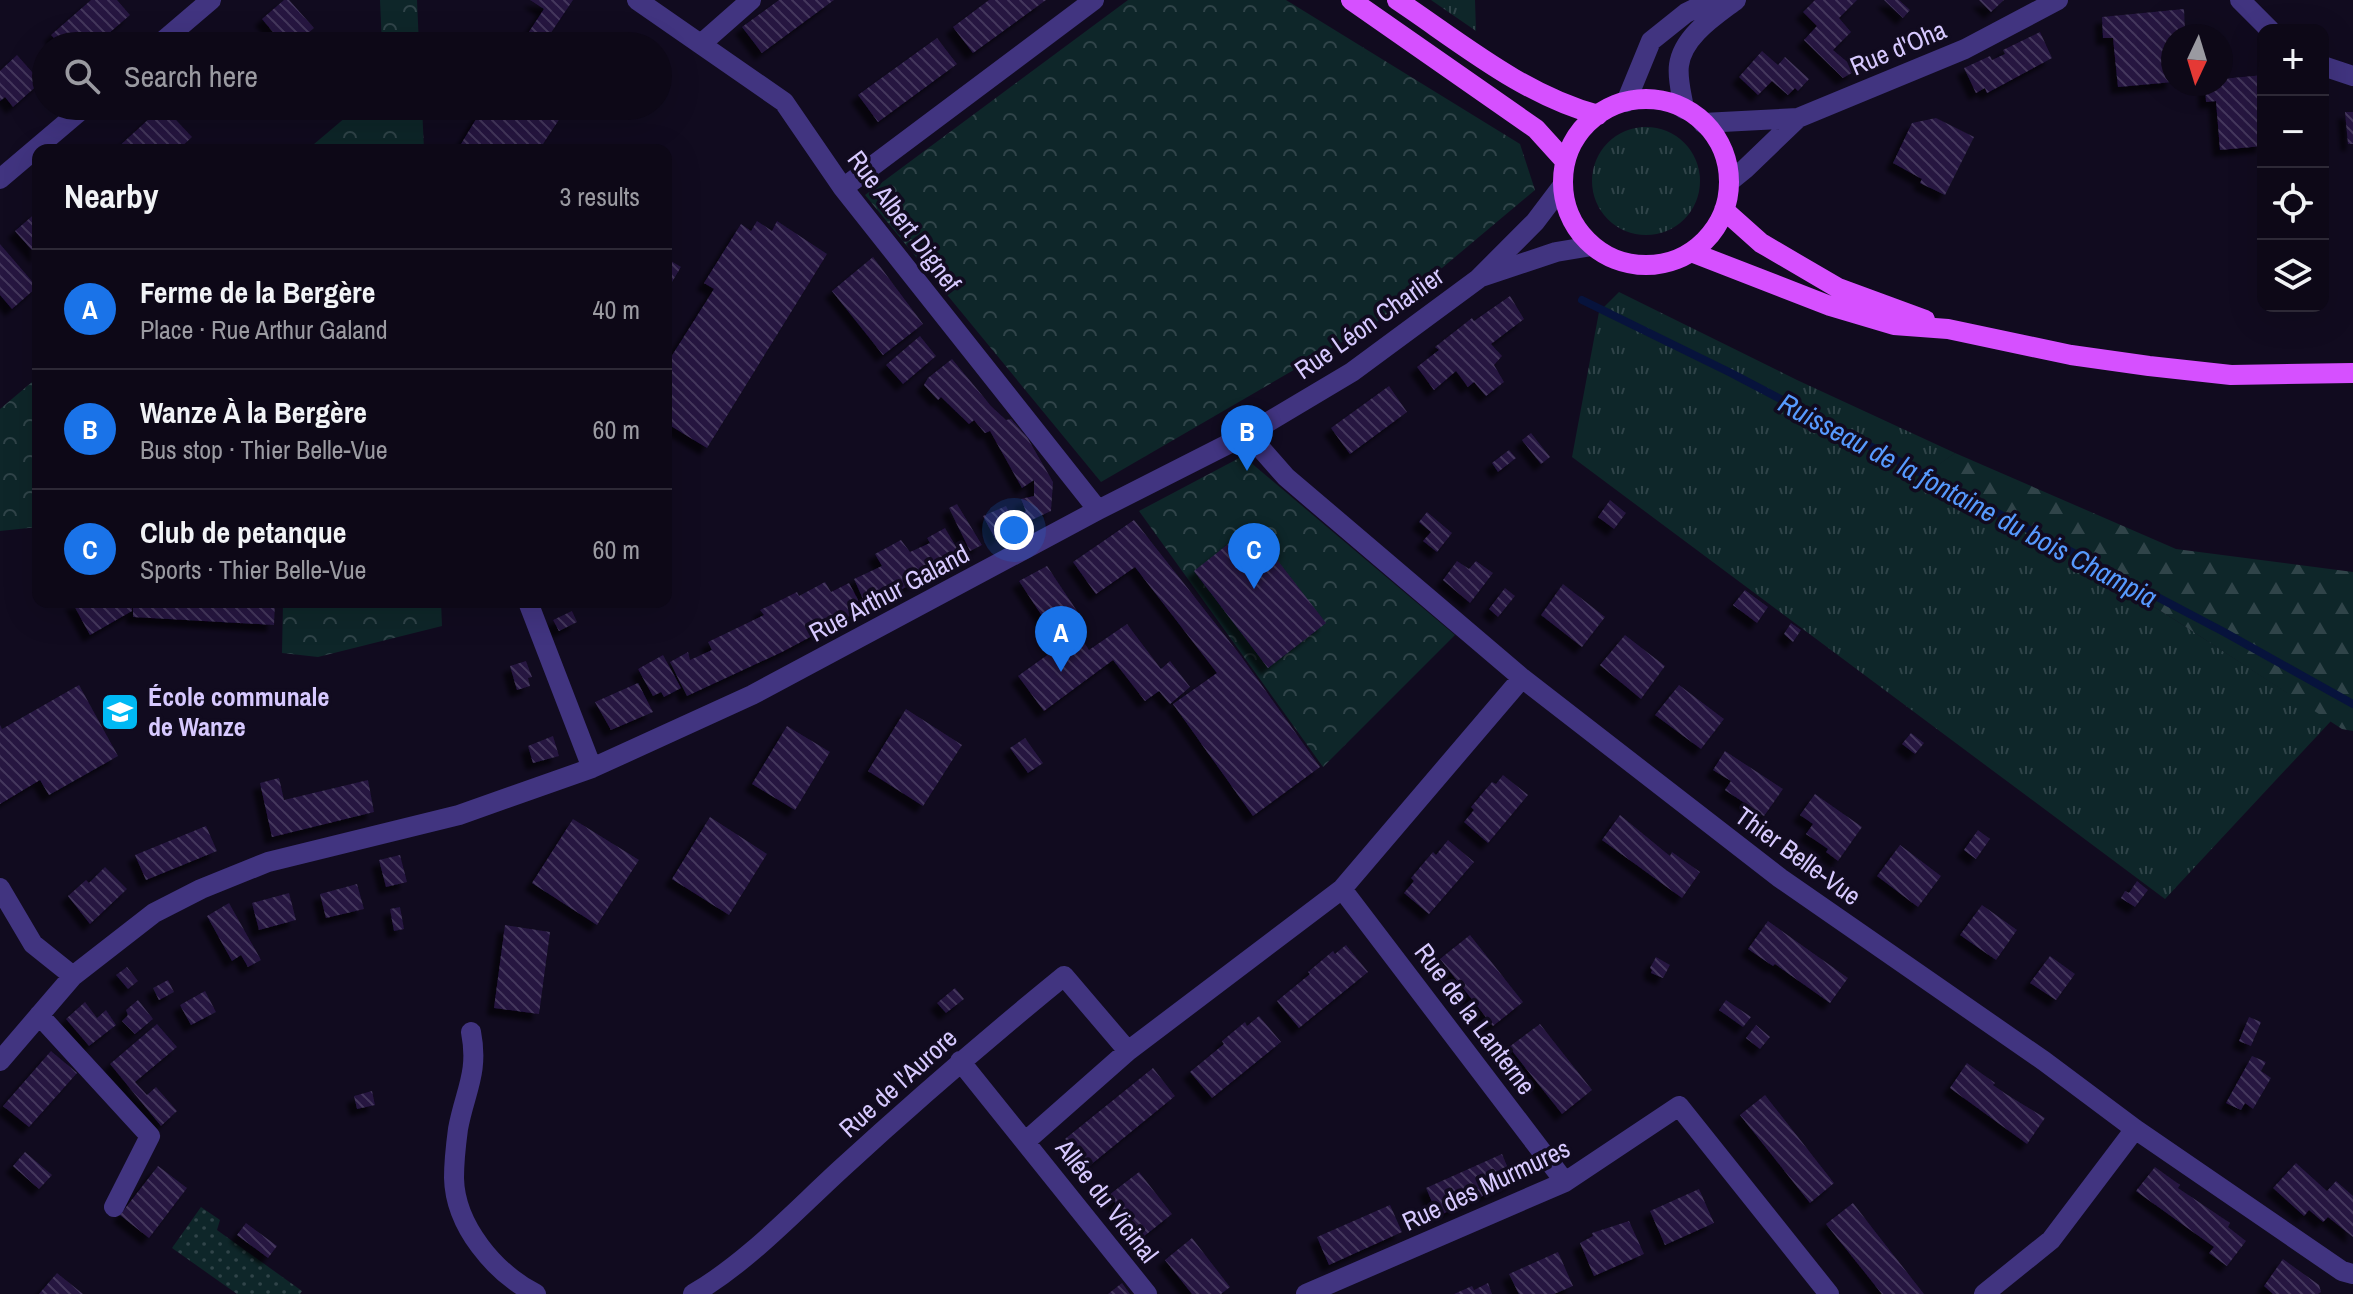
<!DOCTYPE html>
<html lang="en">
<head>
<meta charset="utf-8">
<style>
  :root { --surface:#0d0817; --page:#161120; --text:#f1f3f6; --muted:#9a9aa1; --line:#2d2936; --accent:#1a73e8 }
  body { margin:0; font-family:"Archivo Narrow",sans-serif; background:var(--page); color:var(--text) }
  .controls { position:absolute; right:24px; top:24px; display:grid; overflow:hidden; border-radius:16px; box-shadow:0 8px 32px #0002 }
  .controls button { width:72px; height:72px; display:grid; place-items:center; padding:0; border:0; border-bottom:2px solid var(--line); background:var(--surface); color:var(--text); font:40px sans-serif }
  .compass { position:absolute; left:2161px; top:24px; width:72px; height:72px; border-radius:50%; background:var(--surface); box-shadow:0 8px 32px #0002; rotate:184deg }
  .you { position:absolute; left:1014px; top:530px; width:28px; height:28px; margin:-20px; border:6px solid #fff; border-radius:50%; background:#1a73e8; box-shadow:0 0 0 12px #1a73e833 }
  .badge { display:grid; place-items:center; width:52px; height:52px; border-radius:50%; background:var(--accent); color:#fff; font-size:26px; font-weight:700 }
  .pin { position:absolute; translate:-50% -66px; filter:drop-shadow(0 2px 4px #0008) }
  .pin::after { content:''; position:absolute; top:42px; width:28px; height:24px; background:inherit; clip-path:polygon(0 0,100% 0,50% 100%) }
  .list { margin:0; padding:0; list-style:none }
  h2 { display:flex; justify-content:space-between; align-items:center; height:104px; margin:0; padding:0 32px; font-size:34px }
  h2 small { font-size:26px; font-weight:400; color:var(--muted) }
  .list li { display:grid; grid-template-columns:52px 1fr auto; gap:24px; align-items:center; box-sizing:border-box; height:120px; padding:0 32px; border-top:2px solid var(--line) }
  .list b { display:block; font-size:30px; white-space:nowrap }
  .list p { margin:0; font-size:26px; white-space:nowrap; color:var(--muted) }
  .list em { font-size:26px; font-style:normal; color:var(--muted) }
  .icon { flex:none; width:44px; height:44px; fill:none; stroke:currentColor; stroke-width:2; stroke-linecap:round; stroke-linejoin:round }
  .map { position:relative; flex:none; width:2353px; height:1294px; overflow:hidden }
  .search { position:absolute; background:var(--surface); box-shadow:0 8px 32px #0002; left:32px; top:32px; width:640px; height:88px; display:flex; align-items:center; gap:20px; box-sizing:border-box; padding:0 28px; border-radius:44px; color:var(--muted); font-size:30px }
  .panel { position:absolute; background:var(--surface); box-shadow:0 8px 32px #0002; left:32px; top:144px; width:640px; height:464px; border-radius:16px }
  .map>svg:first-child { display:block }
  .grass { fill:url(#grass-tufts) }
  .forest { fill:url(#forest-firs) }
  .park { fill:url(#park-crowns) }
  .garden { fill:url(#garden-dots) }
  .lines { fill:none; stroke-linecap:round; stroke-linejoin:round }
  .stream { stroke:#07133c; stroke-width:8 }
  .building { fill:url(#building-back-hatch); filter:url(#shadow) }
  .minor { stroke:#413480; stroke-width:20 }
  .major { stroke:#d650ff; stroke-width:20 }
  .labels { text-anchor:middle; stroke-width:7; stroke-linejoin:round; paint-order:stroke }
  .street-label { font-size:26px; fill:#d7c9ff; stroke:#110b1f }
  .poi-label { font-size:26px; font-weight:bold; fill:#d7c9ff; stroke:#110b1f; text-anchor:start }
  .water-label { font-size:28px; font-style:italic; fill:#579aff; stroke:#110b1f }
</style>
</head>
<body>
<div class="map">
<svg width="2353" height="1294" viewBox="0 0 2353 1294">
  <defs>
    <pattern id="grass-tufts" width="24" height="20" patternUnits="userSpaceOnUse" patternTransform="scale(2)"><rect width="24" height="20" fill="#0e2629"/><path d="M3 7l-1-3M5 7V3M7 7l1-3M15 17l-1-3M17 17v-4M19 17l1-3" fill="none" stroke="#304449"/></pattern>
    <pattern id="forest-firs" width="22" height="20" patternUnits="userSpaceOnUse" patternTransform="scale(2)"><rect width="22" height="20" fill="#0e2629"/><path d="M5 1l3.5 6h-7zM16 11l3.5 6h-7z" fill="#304449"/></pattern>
    <pattern id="park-crowns" width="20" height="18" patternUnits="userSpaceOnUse" patternTransform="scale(2)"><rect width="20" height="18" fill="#0e2629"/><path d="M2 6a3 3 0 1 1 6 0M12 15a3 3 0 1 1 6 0" fill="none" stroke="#304449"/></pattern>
    <pattern id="garden-dots" width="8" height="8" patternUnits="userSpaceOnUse" patternTransform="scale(2)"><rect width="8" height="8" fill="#0e2629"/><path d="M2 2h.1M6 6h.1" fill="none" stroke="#304449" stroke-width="1.8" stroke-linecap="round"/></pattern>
    <pattern id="building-back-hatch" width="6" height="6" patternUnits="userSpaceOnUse" patternTransform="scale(2)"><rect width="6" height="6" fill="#251640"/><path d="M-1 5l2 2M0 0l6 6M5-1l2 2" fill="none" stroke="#44375d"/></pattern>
    <filter id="shadow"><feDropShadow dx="-7" dy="7" stdDeviation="2" flood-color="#0009"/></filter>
  </defs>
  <rect width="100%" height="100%" fill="#110b1f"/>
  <!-- grass -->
  <path class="grass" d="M1431 0H1475L1476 31Z
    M1592 181a54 54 0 1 1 108 0a54 54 0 1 1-108 0Z
    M1619 292 1797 380 1955 453 1933 469 2172 618 2331 721 2165 899 1572 457 1599 312Z"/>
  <!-- forest -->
  <path class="forest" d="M1955 453 2176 549 2353 572V731L2342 729 2172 618 1932 469Z"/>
  <!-- park -->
  <path class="park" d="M380 0H417L419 46H382Z
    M1128 0H1286L1520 144 1535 190 1380 320 1101 482 865 195Z
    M359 106H422L424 150H307Z
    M38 377V527L0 531V409Z
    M1243 456 1455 635 1323 767 1139 511Z
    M283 602H441L442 626 318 657 282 653Z"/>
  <!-- garden -->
  <path class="garden" d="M201 1207 220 1220 217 1230 302 1291 300 1294H237L172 1248Z"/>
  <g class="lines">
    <!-- stream -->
    <path class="stream" d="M1582 300 1731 373 2224 632 2353 704"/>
  </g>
  <!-- building -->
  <path class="building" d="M91 0H117L130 15 94 46H61L51 35Z
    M284 0H289L314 28 293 46H285L262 19Z
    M530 0H573L542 46 521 44 544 9Z
    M779 0H834L762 53 742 27Z
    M989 0H1046L973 53 953 27Z
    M1815 0H1857L1839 18 1851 32 1833 50 1857 70 1843 78 1804 40 1817 26 1803 12Z
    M1884 0H1899L1910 10 1903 18Z
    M1979 0H2004L1991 12Z
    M2184 9 2185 31 2177 32V36H2173V82L2118 87 2113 38H2103L2102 17Z
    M2040 32 2052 58 1987 93 1985 88 1976 93 1964 68 1990 56 1992 60 2005 54 2003 50Z
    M619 33 639 46H610Z
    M937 38 957 64 878 122 858 95Z
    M1762 51 1778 65 1785 57 1809 79 1798 91 1795 88 1788 95 1772 81 1758 95 1739 77Z
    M17 55 41 82 13 107 5 97 0 101V71Z
    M2263 75V146L2220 150 2216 101 2206 102 2205 84H2221V79Z
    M163 106 192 137 178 150H115Z
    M484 106H568L539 150H461V144Z
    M2345 112H2353V144H2348Z
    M1936 118 1974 137 1945 195 1920 183 1922 179 1893 163 1912 123Z
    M38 211V257L15 231Z
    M757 221 772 231 777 221 827 254 707 448 666 423V365L714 289 704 283 741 224 751 231Z
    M0 244 37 287 12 309 0 295Z
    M873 257 923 324 883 355 832 291Z
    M666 258 681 267 666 292Z
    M1510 296 1524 319 1491 344 1502 356 1494 365 1504 382 1486 396 1474 382 1468 387 1456 371 1434 390 1417 367 1439 350 1435 347 1472 318 1474 321Z
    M920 336 936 356 903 384 886 365Z
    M952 359 991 406 1006 420 1011 419 1027 437 1053 482 1051 511 1007 531 996 540 983 516 1006 506 1013 520 1026 511 1021 499 1034 496V480L1022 488 990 431 985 433 974 420 969 424 941 397 938 400 924 385 928 378Z
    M1389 386 1407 412 1350 454 1331 428Z
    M1531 433 1550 457 1541 464 1522 440Z
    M1509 450 1516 458 1498 472 1492 463Z
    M1610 500 1626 513 1614 529 1598 517Z
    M957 504 982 545 970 551 949 508Z
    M1427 512 1452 533 1437 552 1423 541 1431 532 1419 522Z
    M1134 520 1241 656 1320 767 1253 816 1173 704 1217 673 1135 567 1096 594 1073 562Z
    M1251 526 1326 623 1268 668 1194 571Z
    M945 528 962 557 867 608 854 579 882 566 875 554 901 540 910 552 930 543 927 538Z
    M1457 561 1469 569 1476 561 1493 573 1470 603 1443 580Z
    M1047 566 1087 626 1078 633 1089 650 1127 624 1161 669 1170 661 1190 687 1170 704 1159 691 1145 701 1113 660 1044 711 1018 676 1064 643 1050 624 1048 625 1019 581Z
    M825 582 831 592 849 583 863 609 782 652 687 696 670 662 688 652 690 660 712 650 708 642 764 615 760 610 773 604 797 592 799 596Z
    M1563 584 1605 617 1582 647 1541 615Z
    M1505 588 1515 596 1498 617 1489 609Z
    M1745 590 1768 607 1757 623 1733 605Z
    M72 602H132V611L90 635Z
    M133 602H275L274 625 133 617Z
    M572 611 577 622 559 631 553 620Z
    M1791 623 1801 630 1793 642 1784 634Z
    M1625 635 1665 666 1641 699 1600 665Z
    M663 655 681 688 664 697 661 692 653 696 638 669Z
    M526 661 532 677 528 678 530 686 517 690 510 666Z
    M638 683 653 712 611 730 595 702Z
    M79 685 118 756 49 795 40 780 0 804V725L2 729Z
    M1679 685 1724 719 1701 749 1655 715Z
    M906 709 962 745 923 806 868 771Z
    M787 726 830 752 795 810 752 784Z
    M1911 733 1924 743 1915 754 1902 744Z
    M553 736 559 756 533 763 528 746Z
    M1025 738 1043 763 1028 773 1010 748Z
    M1725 751 1783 789 1764 816 1725 790 1731 781 1713 770Z
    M1503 775 1528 795 1488 843 1464 822 1474 810 1471 807 1492 782 1496 784Z
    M279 778 284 800 368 780 374 812 272 837 260 783Z
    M1815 794 1862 827 1838 861 1826 852 1828 849 1806 834 1813 824 1800 815Z
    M1620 815 1670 856 1672 852 1700 872 1682 898 1602 840Z
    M710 817 767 854 729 915 672 879Z
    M573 819 639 860 597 925 532 883Z
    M206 826 217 851 146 880 135 855Z
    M1978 830 1990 839 1976 859 1964 850Z
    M1448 840 1474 862 1429 914 1404 893 1414 881 1411 878 1433 852 1436 855Z
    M1900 845 1941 876 1918 907 1877 876Z
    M400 855 407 882 386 887 379 860Z
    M105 867 127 889 90 924 68 896 86 880 89 883Z
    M2137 881 2148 890 2135 907 2121 898 2125 891 2129 893Z
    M357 884 364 909 326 918 320 894Z
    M289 893 296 920 259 930 252 903Z
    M229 903 261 960 248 967 241 955 232 961 207 916Z
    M1982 905 2017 930 1996 960 1960 935Z
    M400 907 404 929 394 931 390 909Z
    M1768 921 1848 978 1830 1003 1775 964 1773 966 1748 949Z
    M505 925 550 932 539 1014 494 1008Z
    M1470 935 1523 1002 1493 1026 1440 959Z
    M1346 945 1368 972 1299 1028 1277 1001 1310 974 1308 972 1333 951 1335 954Z
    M2050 956 2075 974 2056 1000 2030 983Z
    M1656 957 1670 965 1663 978 1651 973 1652 970 1650 968Z
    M127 967 138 981 128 989 116 975Z
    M168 980 174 992 159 1000 153 988Z
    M955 988 964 999 946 1013 937 1003Z
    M205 991 216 1012 191 1025 180 1005Z
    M138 1000 153 1019 135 1034 122 1021 128 1015 126 1010Z
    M1726 1000 1751 1017 1743 1027 1719 1010Z
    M85 1002 97 1018 106 1010 116 1025 89 1046 66 1019Z
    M1259 1016 1281 1042 1212 1098 1190 1072 1224 1044 1222 1041 1245 1022 1247 1026Z
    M2249 1017 2261 1022 2251 1046 2239 1041Z
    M157 1024 177 1047 135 1082 147 1095 156 1087 177 1111 161 1126 110 1064Z
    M1540 1024 1592 1090 1562 1114 1509 1047Z
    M1756 1025 1770 1037 1760 1049 1746 1038Z
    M51 1051 77 1073 29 1127 3 1106Z
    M2252 1056 2266 1062 2261 1071 2271 1078 2253 1109 2245 1103 2241 1110 2226 1103Z
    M1967 1063 1995 1083 1993 1085 2006 1094 2045 1118 2027 1144 1950 1088Z
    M1153 1068 1175 1096 1088 1167 1065 1139Z
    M372 1091 375 1105 357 1109 354 1096Z
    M1765 1095 1834 1183 1810 1203 1740 1115Z
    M25 1152 52 1175 39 1189 13 1166Z
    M1502 1154 1514 1182 1438 1216 1426 1188Z
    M2296 1163 2327 1191 2336 1181 2353 1196V1237L2328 1217 2323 1222 2309 1210 2304 1216 2273 1188Z
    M158 1166 187 1188 149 1238 120 1215Z
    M2155 1167 2180 1185 2178 1188 2230 1223 2228 1227 2246 1241 2227 1266 2209 1253 2214 1247 2136 1191Z
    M1139 1172 1172 1214 1143 1237 1109 1195Z
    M1699 1189 1714 1223 1665 1245 1650 1211Z
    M1853 1203 1877 1234 1924 1294H1882L1826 1224Z
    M1390 1205 1402 1232 1329 1265 1317 1237Z
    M1629 1221 1644 1254 1594 1276 1580 1243 1593 1236 1592 1233Z
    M246 1223 277 1246 268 1258 237 1235Z
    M1192 1238 1230 1287 1221 1294H1192L1165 1260Z
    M1558 1252 1573 1286 1554 1294H1519L1509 1274Z
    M2283 1259 2319 1285 2321 1292 2318 1294H2273L2264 1286Z
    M57 1273 83 1294H39Z
    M1122 1283 1130 1294H1108Z
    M1488 1283 1492 1294H1454L1472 1286 1474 1290Z"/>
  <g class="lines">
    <!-- minor -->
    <path class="minor" d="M637 0 784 102 843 188 1098 510
      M2240 0 2270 30
      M701 44 751 0
      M157 46 211 0
      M2323 66 2353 76
      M1626 102 1651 41 1686 13 1712 0
      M1684 109C1682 95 1677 79 1679 65 1683 36 1715 16 1736 0
      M1703 123 1798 118 1965 49 2058 0
      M0 179 86 106
      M1729 182 1745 169 1798 118
      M843 188 1094 0
      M1481 277 1556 252 1592 246
      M1248 434 1286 477 1522 678 1780 878 2044 1061 2135 1129 2342 1271 2353 1274
      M528 602 592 768
      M0 888 33 944 73 976
      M1342 889 1565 1182
      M39 1015 150 1136 114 1207
      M471 1032C479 1073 465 1091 458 1129 456 1144 454 1162 454 1178 455 1226 495 1273 536 1294
      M0 1061 73 976 154 913 201 889 268 862 459 815 592 768 752 695 1098 510 1248 434 1352 372 1478 279 1535 222 1563 185
      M960 1061 1147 1294
      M1026 1141 1128 1051 1342 889 1522 678
      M693 1294C748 1262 795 1211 842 1168 914 1102 988 1038 1064 976L1128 1051
      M1306 1294 1565 1182 1679 1106 1829 1294
      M1984 1294 2051 1240 2135 1129"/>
    <!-- major -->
    <path class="major" d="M1351 0 1536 129 1565 161
      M1397 0C1460 42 1523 95 1598 115
      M1563 182a83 83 0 1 1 166 0a83 83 0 1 1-166 0Z
      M1724 210 1761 243 1838 288 1925 320
      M1691 252 1830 306 1894 325 1948 329 2071 355 2149 366 2231 375 2353 373"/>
  </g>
  <!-- icons -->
  <defs>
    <symbol id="school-square" viewBox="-11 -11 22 22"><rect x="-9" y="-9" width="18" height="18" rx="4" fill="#00b9f4" stroke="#110b1f"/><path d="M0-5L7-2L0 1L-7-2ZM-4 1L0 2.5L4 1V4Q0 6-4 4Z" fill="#fff"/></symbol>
  </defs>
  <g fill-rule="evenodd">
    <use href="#school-square" x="98" y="690" width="44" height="44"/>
  </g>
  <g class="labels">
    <!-- street labels -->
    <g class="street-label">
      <text transform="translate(1898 48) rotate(-23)" y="9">Rue d'Oha</text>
      <text transform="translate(904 221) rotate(53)" y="9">Rue Albert Dignef</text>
      <text transform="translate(1369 323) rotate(-35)" y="9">Rue Léon Charlier</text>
      <text transform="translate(889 593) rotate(-28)" y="9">Rue Arthur Galand</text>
      <text transform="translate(1798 856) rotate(36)" y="9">Thier Belle-Vue</text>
      <text transform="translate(1475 1019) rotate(53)" y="9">Rue de la Lanterne</text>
      <text transform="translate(898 1083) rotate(-42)" y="9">Rue de l'Aurore</text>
      <text transform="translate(1486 1185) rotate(-25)" y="9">Rue des Murmures</text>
      <text transform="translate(1107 1201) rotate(52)" y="9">Allée du Vicinal</text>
    </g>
    <!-- poi labels -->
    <g class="poi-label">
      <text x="148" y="706">École communale<tspan x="148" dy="30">de Wanze</tspan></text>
    </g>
    <!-- water labels -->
    <g class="water-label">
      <text transform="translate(1968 500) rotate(28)" y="10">Ruisseau de la fontaine du bois Champia</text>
    </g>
  </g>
</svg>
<div class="controls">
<button>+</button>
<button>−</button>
<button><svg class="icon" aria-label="locate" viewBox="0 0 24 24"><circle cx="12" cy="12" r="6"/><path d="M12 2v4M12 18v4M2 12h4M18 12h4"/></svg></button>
<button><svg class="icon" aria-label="layers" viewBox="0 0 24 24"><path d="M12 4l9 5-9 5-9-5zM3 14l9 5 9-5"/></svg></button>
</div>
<svg class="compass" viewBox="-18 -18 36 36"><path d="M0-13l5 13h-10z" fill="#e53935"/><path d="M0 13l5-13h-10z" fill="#9a9aa1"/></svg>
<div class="you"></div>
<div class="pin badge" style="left:1061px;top:672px">A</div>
<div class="pin badge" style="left:1247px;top:471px">B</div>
<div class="pin badge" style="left:1254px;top:589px">C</div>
<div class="search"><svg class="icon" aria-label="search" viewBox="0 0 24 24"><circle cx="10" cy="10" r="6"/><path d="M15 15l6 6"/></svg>Search here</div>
<section class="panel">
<h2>Nearby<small>3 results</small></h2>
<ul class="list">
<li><span class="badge">A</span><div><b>Ferme de la Bergère</b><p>Place · Rue Arthur Galand</p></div><em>40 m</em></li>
<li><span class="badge">B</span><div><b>Wanze À la Bergère</b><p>Bus stop · Thier Belle-Vue</p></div><em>60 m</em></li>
<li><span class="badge">C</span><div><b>Club de petanque</b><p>Sports · Thier Belle-Vue</p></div><em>60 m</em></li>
</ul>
</section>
</div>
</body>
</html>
